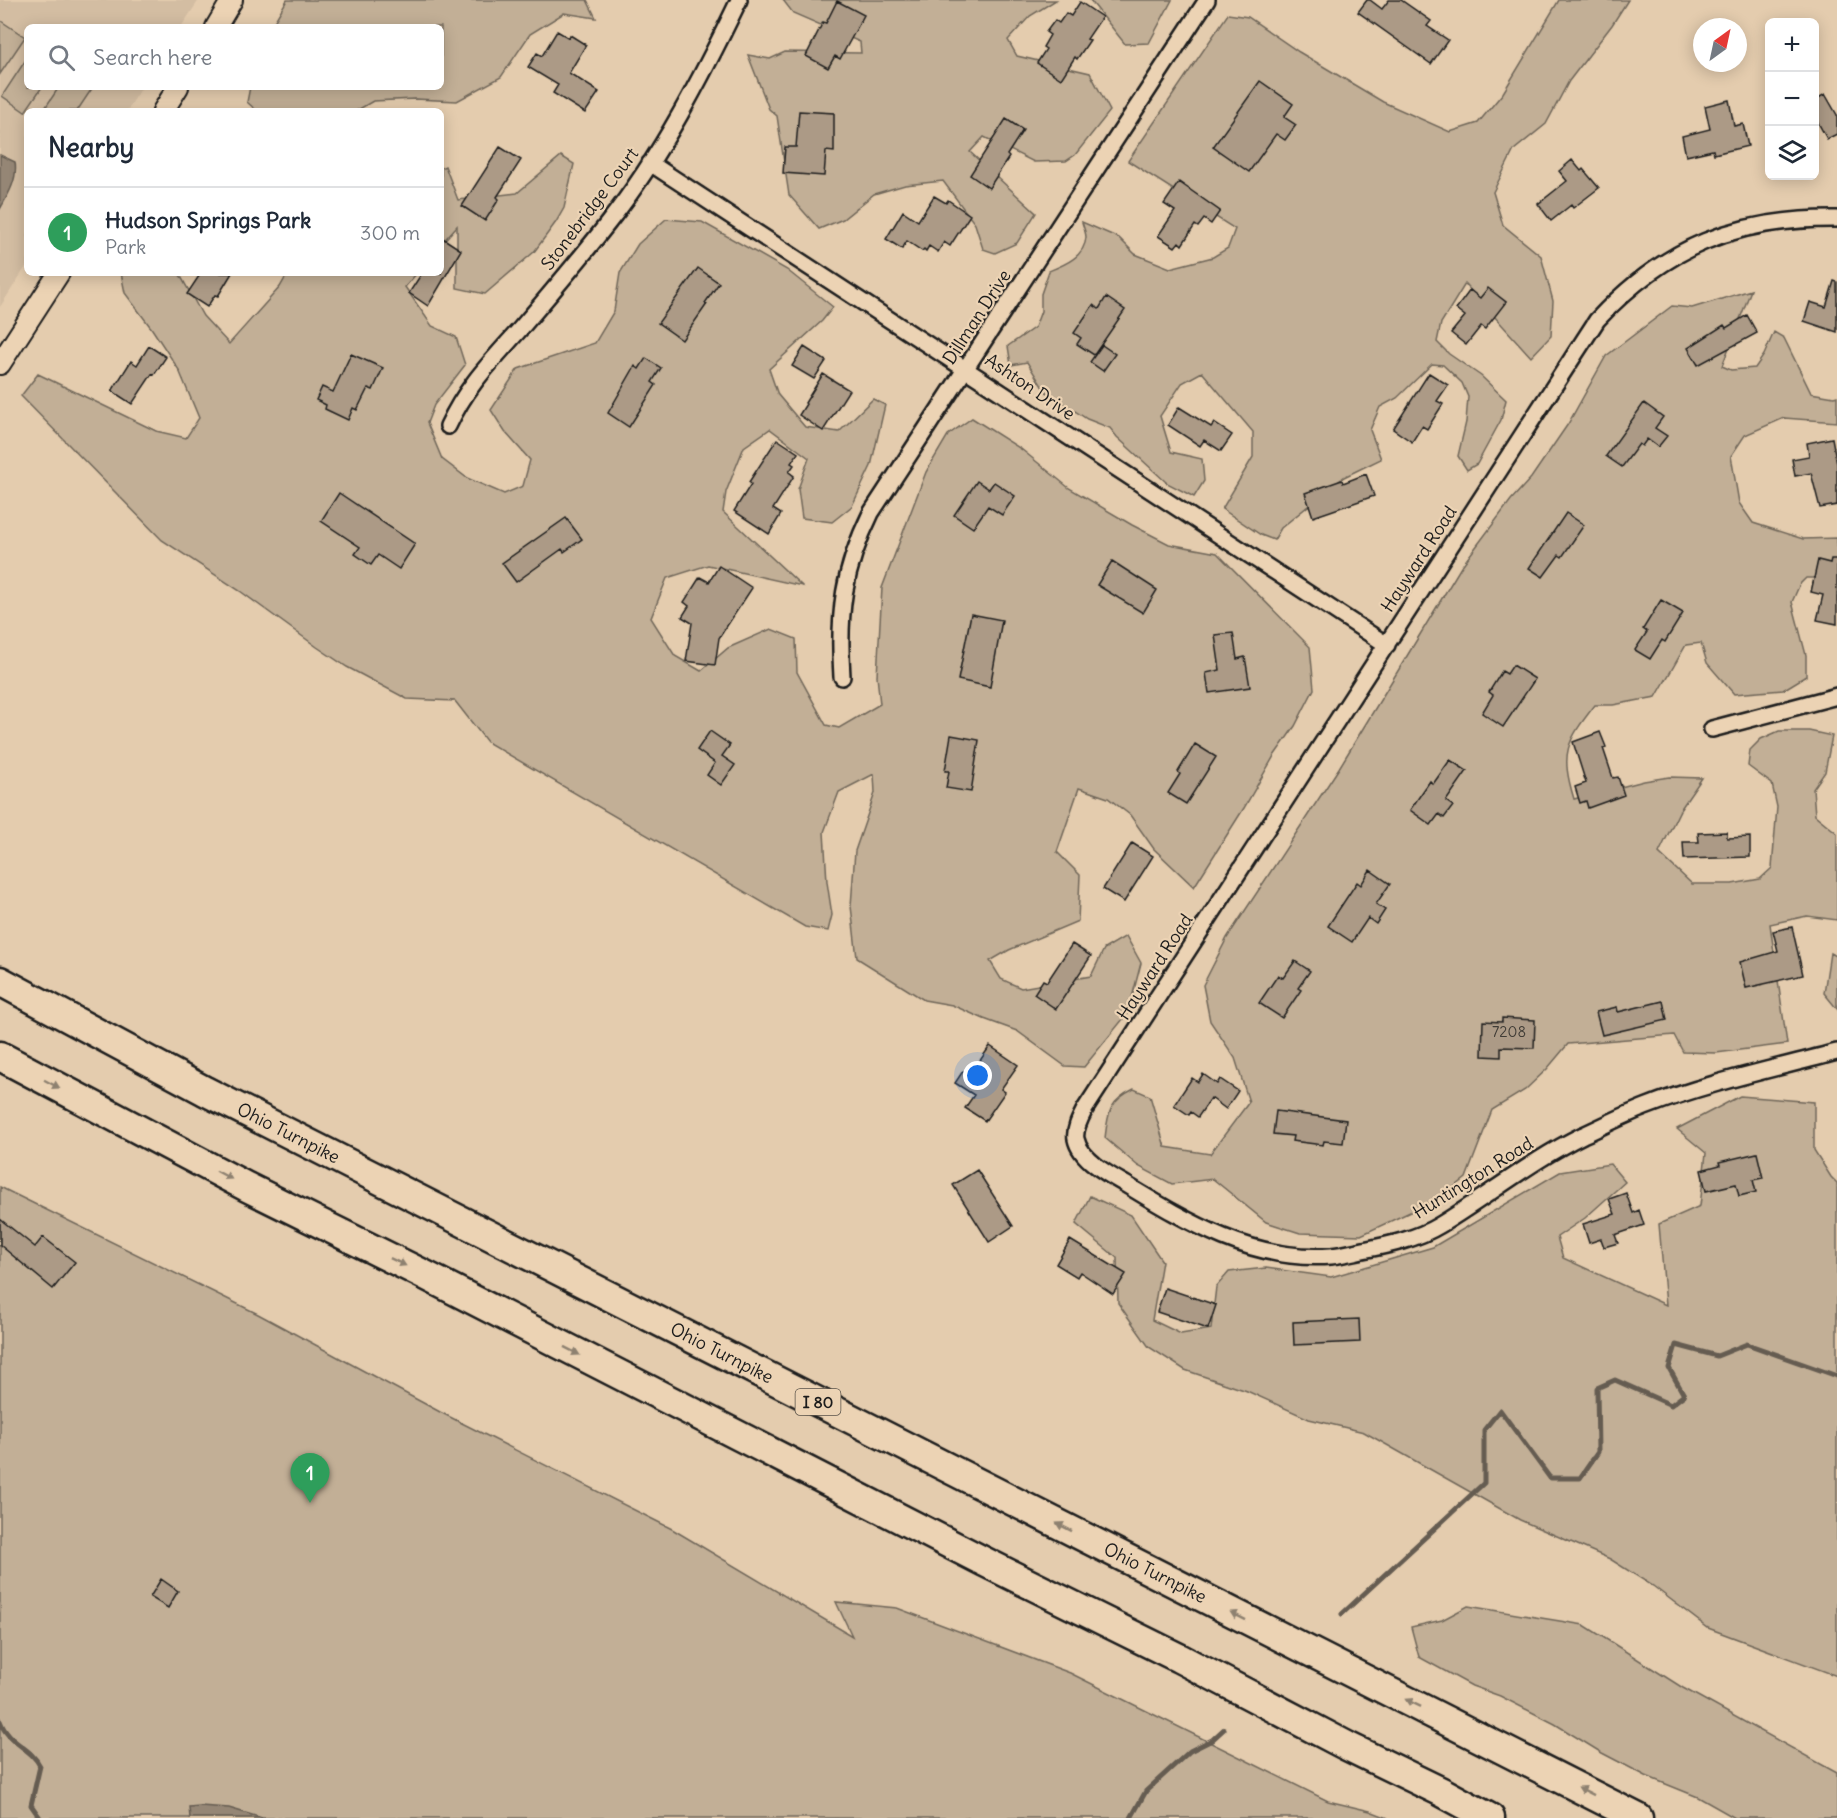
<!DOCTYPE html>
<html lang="en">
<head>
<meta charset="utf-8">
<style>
  :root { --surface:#fff; --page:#f2f2f3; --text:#1f2937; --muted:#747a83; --line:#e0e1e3; --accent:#2563eb }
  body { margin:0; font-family:Delius,sans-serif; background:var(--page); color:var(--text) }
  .controls { position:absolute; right:18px; top:18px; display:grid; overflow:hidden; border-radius:9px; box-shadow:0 3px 15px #0003 }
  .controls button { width:54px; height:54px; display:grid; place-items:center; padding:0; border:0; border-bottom:2px solid var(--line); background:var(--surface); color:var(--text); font:30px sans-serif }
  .compass { position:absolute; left:1693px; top:18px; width:54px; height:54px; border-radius:50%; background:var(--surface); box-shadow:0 3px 15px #0003; rotate:33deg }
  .you { position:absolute; left:978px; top:1076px; width:21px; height:21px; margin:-15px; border:4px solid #fff; border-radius:50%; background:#1a73e8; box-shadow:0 0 0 9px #1a73e833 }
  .badge { display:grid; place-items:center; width:39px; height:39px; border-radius:50%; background:var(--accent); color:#fff; font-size:20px; font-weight:700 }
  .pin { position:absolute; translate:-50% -50px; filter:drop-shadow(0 2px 3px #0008) }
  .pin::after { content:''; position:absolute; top:32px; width:21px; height:18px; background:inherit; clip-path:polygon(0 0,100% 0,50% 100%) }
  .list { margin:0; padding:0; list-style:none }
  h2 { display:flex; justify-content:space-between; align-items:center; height:78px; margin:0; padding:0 24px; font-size:26px }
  h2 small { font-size:20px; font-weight:400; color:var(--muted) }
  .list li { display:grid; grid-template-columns:39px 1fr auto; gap:18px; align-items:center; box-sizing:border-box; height:90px; padding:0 24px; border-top:2px solid var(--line) }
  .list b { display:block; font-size:22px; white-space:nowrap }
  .list p { margin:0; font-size:20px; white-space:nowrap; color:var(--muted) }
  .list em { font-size:20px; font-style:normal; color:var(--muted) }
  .icon { flex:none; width:33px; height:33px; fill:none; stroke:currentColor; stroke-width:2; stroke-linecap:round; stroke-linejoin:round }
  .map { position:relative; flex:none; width:1837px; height:1818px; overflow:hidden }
  .search { position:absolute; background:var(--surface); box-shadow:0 3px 15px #0003; left:24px; top:24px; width:420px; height:66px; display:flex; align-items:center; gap:15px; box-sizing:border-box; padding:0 21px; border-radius:9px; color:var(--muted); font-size:22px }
  .panel { position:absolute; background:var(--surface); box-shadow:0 3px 15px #0003; left:24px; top:108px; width:420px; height:168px; border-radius:9px }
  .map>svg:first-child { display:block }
  .built { fill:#d3bda2 }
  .green { fill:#c2af96; stroke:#6f6659; stroke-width:1.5 }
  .water { fill:#958674; stroke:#655c51; stroke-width:1.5 }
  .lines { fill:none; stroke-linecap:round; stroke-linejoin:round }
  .stream { stroke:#655c51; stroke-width:5 }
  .building { fill:#ac9a86; stroke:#1c1c1c; stroke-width:1.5 }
  .minor-casing { stroke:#1c1c1c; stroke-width:20 }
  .tertiary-casing { stroke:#1c1c1c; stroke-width:24 }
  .motorway-casing { stroke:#1c1c1c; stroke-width:33 }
  .minor { stroke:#ecd3b4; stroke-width:15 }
  .tertiary { stroke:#ecd3b4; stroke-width:20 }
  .motorway { stroke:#ecd3b4; stroke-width:28 }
  .oneway { fill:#8e8170 }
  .labels { text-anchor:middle; stroke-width:4.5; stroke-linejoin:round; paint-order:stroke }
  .number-label { font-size:15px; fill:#403c36 }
  .shield { fill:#ecd3b4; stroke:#5a534a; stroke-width:1.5 }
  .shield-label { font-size:16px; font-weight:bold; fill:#1c1c1c }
  .street-label { font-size:18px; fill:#1c1c1c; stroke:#ecd3b4 }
</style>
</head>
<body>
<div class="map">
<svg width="1837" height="1818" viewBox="0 0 1837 1818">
  <rect width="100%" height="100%" fill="#e4ccae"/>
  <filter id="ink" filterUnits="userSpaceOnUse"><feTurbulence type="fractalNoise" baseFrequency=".0167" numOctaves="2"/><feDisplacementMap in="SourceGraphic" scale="12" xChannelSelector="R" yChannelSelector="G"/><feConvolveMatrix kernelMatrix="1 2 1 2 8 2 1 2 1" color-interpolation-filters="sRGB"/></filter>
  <g filter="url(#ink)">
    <!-- built -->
    <path class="built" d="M0 0H199L181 27H27V87H142L127 111H27V265L0 307Z"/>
    <!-- green -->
    <path class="green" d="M287 0H587L596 18 564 13 530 34 501 77 457 101 415 99 373 101 356 111H257L247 102 250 87H441V27H271Z
      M783 0H1056L1030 16 1008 40 1017 56 1090 73 1110 111 1075 155 1066 161 1034 162 984 137 970 152 1036 213 1017 243 995 253 983 249 975 224 943 181 905 185 874 194 843 219 819 229 789 195 777 116 769 109 748 55 770 59 785 52 861 53 860 42 793 13Z
      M1090 0H1172L1149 43 1125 44Z
      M1559 0H1628L1612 25 1569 81 1546 124 1514 150 1493 192 1503 225 1541 256 1553 301 1551 336 1531 357 1465 284 1441 323 1437 342 1449 354 1481 376 1506 400 1501 420 1477 464 1467 470 1458 456 1466 422 1468 397 1462 383 1443 365 1432 364 1397 398 1380 407 1370 430 1381 459 1344 477 1281 528 1274 540 1261 535 1222 509 1253 457V432L1202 372 1182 383 1160 416 1171 452 1202 459 1204 481 1194 497 1167 483 1117 437 1110 428 1087 419 1045 391 1027 362 1011 365 1008 346 1035 327 1041 311V294L1049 271C1064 265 1085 257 1086 237 1086 233 1083 226 1082 222L1119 238 1135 254 1170 268 1213 257 1228 248 1235 229 1128 161 1228 14 1248 17 1299 52 1383 102 1450 132 1478 123 1503 93Z
      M1 21 25 37 0 74V22Z
      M27 58V87H42L25 112 2 96Z
      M59 87H93L77 111H43Z
      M561 156 574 164 564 208 556 222 534 252 485 294 457 288V226L441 244V168L445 166 458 200 517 193Z
      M666 219 702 222 787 270 833 307 822 321 769 369 778 395 805 427 839 432 873 399 885 405 871 466 852 506 832 522 802 518 798 489 809 458 770 429 744 447 726 492 723 512 802 586 708 565 667 578 651 618 675 656 701 671 728 648 771 629 796 639 797 672 826 725 839 728 880 704 877 676 882 588 926 472 948 435 972 418 1021 449 1069 488 1132 525 1169 544 1217 553 1310 647 1314 689 1295 726 1274 756 1244 808 1194 887 1154 849 1130 815 1108 798 1079 788 1057 852 1080 875 1078 921 1009 950 990 961 1001 979 1021 988 1091 976 1104 949 1126 936 1141 963 1128 1013 1084 1067 1065 1066 1017 1031 984 1019 952 1005 924 1000 857 958 851 906 855 851 875 793 874 774 839 792 824 832 827 882 832 915 828 931 805 927 487 742 455 701 407 699 347 667 317 647 240 591 162 540 21 396 38 374 156 431 186 438 199 418 179 370 152 329 125 293 121 273H179L203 316 229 344 280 287 288 273H417L405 287 432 326 456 337 465 365 434 405 427 423 442 459 467 478 504 494 523 486 530 460 505 432 491 410 518 369 595 343 614 311 620 273 638 244Z
      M1751 290 1722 366 1731 370 1755 368 1764 355 1774 332 1784 338 1811 393 1834 397 1837 396V422L1784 418 1745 435 1731 456 1739 503 1753 523 1803 539 1837 538V578H1806L1800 584 1792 602 1806 655V676L1783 690 1734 694 1707 663 1701 643 1686 645 1656 697 1613 705H1595C1566 742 1560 753 1574 799L1644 781 1669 777 1702 778 1680 810 1659 853 1692 884H1732L1760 879 1772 868 1777 807 1772 784 1748 766 1750 750 1761 739 1779 731H1809L1832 736 1825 772 1813 789 1815 815 1837 833V920L1807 916 1770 924 1787 1044 1716 1053 1683 1052 1674 1035 1568 1044 1547 1069 1525 1090 1492 1110 1466 1178 1440 1198 1361 1235 1300 1233 1266 1222 1213 1179 1172 1184 1138 1166 1105 1138C1108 1112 1109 1101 1134 1089L1150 1096 1165 1147 1210 1154 1249 1102 1235 1058 1210 1021 1203 985 1227 938 1339 768 1461 567 1511 500 1531 478 1568 424 1606 356 1672 306 1692 308Z
      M1830 953 1837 957V1009L1824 993Z
      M1740 1096 1814 1102V1150L1831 1177 1837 1183V1676L1708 1628 1653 1586 1610 1559 1520 1520 1364 1432 1309 1419 1247 1391 1185 1370 1149 1347 1118 1303 1117 1258 1076 1224 1090 1196 1131 1215 1162 1261 1152 1320 1181 1334 1211 1329 1216 1287 1229 1272 1266 1268 1331 1277 1433 1247 1560 1172 1610 1164 1625 1182 1585 1218 1557 1237 1563 1258 1666 1305 1659 1224 1700 1206 1706 1153 1677 1129Z
      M0 1187 258 1314 440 1412 672 1529 852 1636 836 1602 897 1608 1070 1673 1328 1801 1370 1811 1388 1818H0Z
      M1468 1606 1584 1625 1683 1688 1837 1773V1818H1735L1698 1797 1646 1776 1602 1753 1555 1724 1500 1696 1472 1686 1419 1657 1411 1627 1442 1620Z"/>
    <!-- water -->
    <path class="water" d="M0 155 15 162C18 179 8 195 0 209Z
      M200 1806 229 1808 262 1818H190L189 1807Z"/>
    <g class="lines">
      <!-- stream -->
      <path class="stream" d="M1342 1614 1484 1483V1430L1500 1410 1550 1478H1580L1598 1452 1597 1388 1615 1380 1671 1405 1684 1395 1669 1368 1676 1345 1717 1356 1747 1344 1837 1376
        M0 1721C9 1745 30 1746 40 1766L31 1805 40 1818
        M1131 1818 1146 1791 1190 1751 1212 1740 1224 1729"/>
    </g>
    <!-- building -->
    <path class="building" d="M1367 0H1370L1382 9 1389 0H1401L1431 21 1427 26 1448 40 1431 64 1358 12Z
      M837 1 864 15 840 59 835 56 828 68 806 56 823 22 826 23Z
      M1080 2 1102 17 1087 39 1090 40 1077 59 1075 57 1061 79 1037 63 1046 49 1043 47 1050 35 1046 32 1055 20 1059 23 1066 13 1071 16Z
      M557 31 569 38 570 35 586 45 569 73 599 92 585 113 553 93 558 85 528 67 537 53 542 56Z
      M1260 81 1293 104 1284 117 1296 125 1285 140 1276 134 1249 172 1213 147Z
      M1825 94 1837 115V134L1827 139 1815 117V100Z
      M1729 100 1734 126 1743 124 1748 146 1714 154 1713 150 1686 156 1682 136 1710 129 1705 106Z
      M799 111 834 113V152L826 151 824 176 783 173 785 147H796Z
      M1006 119 1023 130 1007 155 1009 157 989 188 970 175Z
      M500 147 521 160 497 197 499 199 485 221 462 206Z
      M1572 160 1581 171 1583 169 1599 188 1573 208 1571 205 1551 221 1538 204 1567 181 1559 171Z
      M1179 182 1220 211 1211 224 1204 219 1198 227 1195 225 1182 245 1179 242 1175 247 1158 236 1175 211 1164 204Z
      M934 196 946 203 948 200 970 215 950 246 944 242 938 252 929 246 926 251 924 249 922 251 907 241 902 249 886 239 903 211 918 221Z
      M441 237 461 250 428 306 409 293 422 273H441Z
      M698 268 719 283 705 303 707 304 682 340 658 323Z
      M201 273H232L218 296 215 295 207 307 187 294Z
      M1834 281 1837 282V332L1804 321 1810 302 1826 307Z
      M1488 288 1506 302 1485 329 1481 326 1466 345 1451 333 1465 316 1456 309 1470 290 1480 298Z
      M1106 297 1125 310 1094 355 1077 344 1081 338 1074 333 1093 305 1099 309Z
      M1747 315 1757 333 1698 365 1688 348 1724 325 1726 328Z
      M1102 345 1115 354 1103 371 1090 362Z
      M149 346 166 357 154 375 152 374 132 404 112 391 131 361 137 365Z
      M804 347 826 361 814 379 792 366Z
      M351 354 383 368 373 390 368 388 357 410 353 408 348 420 325 409 326 405 316 400 322 387 333 392Z
      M646 358 661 368 652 382 656 385 629 427 608 413 635 366 639 369Z
      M1429 373 1448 385 1437 401 1443 404 1427 429 1422 426 1412 442 1393 429Z
      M823 374 849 390 823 431 799 415 806 404 805 403Z
      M1644 403 1663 417 1655 428 1667 436 1658 447 1647 439 1642 446 1639 444 1622 467 1606 456Z
      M1179 407 1211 427 1214 423 1232 435 1221 451 1204 440 1200 446 1168 425Z
      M1832 438 1837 464V505L1820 508 1811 473 1795 476 1792 459 1809 456 1807 443Z
      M777 439 798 453 791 463 794 465 789 472 794 476 773 509 781 514 769 534 734 511 751 484 749 482Z
      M1366 474 1374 496 1313 517 1305 493 1342 480 1343 483Z
      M977 481 989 489 994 482 1015 496 1002 515 988 506 973 528 954 515Z
      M339 493 415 544 399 569 378 555 371 565 355 554 360 547 321 521Z
      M1566 513 1584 525 1562 557 1559 555 1543 577 1529 568Z
      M566 518 582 539 564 552 562 549 516 582 502 563Z
      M1831 559H1837V624L1817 620 1823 595 1811 592 1818 560 1830 563Z
      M1112 561 1157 590 1143 613 1097 585Z
      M719 566 752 588 719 638 715 665 686 661 692 623 682 617 689 606 684 602 700 577 709 582Z
      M1661 600 1683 613 1665 642 1662 640 1650 659 1635 650 1647 632 1643 629Z
      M971 614 1002 620 990 687 958 680Z
      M1233 633 1237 659 1245 657 1250 687 1209 693 1206 673 1220 670 1215 635Z
      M1513 665 1535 679 1503 727 1482 713 1493 695 1489 692 1502 671 1507 674Z
      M710 731 730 745 722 756 735 765 721 785 707 775 715 763 697 750Z
      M1600 732 1606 747 1603 748 1613 778 1618 777 1624 795 1588 808 1586 801 1580 803 1575 787 1586 783 1573 742Z
      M951 735 979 740 971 792 946 788 949 771H945Z
      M1195 744 1216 757 1186 804 1168 793 1180 774 1178 772Z
      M1450 760 1467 771 1446 801 1453 806 1444 818 1439 814 1431 825 1410 810 1430 781 1433 784Z
      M1727 832V838L1750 837V857L1684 859 1683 842H1699L1698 833Z
      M1132 843 1153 856 1124 902 1103 889Z
      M1370 870 1390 884 1376 904 1385 910 1376 924 1368 918 1352 942 1328 926 1357 882 1361 885Z
      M1792 927 1803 975 1746 988 1740 962 1778 951 1773 931Z
      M1072 944 1091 956 1056 1009 1034 994 1043 980 1047 982Z
      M1295 961 1310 971 1298 988 1301 990 1282 1018 1259 1003 1278 975 1283 978Z
      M1663 1001 1667 1020 1602 1035 1596 1012 1617 1007 1618 1012Z
      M1502 1018 1535 1020 1534 1048 1501 1047V1057L1482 1056 1483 1021 1502 1022Z
      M990 1046 1018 1065 1001 1089 1005 1092 985 1121 965 1108 974 1095 955 1083 963 1071 970 1075Z
      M1203 1074 1217 1084 1220 1079 1238 1091 1226 1109 1211 1098 1198 1117 1191 1112 1189 1115 1174 1105 1192 1078 1198 1082Z
      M1276 1111 1346 1120 1343 1143 1324 1141 1323 1145 1292 1141 1293 1136 1273 1134Z
      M1757 1153 1763 1178 1753 1180 1756 1192 1739 1196 1736 1184 1706 1191 1701 1170 1720 1165 1719 1162Z
      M977 1170 1013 1226 989 1242 953 1185Z
      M1626 1193 1633 1213 1639 1210 1644 1225 1615 1235 1618 1243 1604 1247 1601 1239 1589 1243 1583 1224 1615 1214 1609 1199Z
      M0 1219 35 1247 43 1237 75 1262 53 1289 0 1245Z
      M1070 1240 1126 1274 1113 1294 1080 1272 1077 1277 1056 1264Z
      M1165 1288 1216 1305 1208 1329 1157 1312Z
      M1359 1319 1360 1342 1294 1345 1293 1322Z
      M161 1579 178 1591 168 1608 150 1597Z"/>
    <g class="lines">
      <defs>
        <path id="minor" d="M650 163 1387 645
          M1837 219C1736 218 1666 246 1597 320L1085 1109C1081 1117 1074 1129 1076 1139 1080 1159 1109 1175 1125 1184 1189 1223 1254 1262 1331 1256 1342 1255 1353 1252 1363 1250 1389 1245 1417 1239 1440 1225 1488 1196 1532 1160 1583 1135 1603 1126 1624 1115 1645 1107 1706 1083 1773 1069 1837 1052
          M448 426C467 385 492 361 521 328 551 293 580 259 608 223 661 156 702 77 739 0
          M842 677C838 613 843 570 871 513L1207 0
          M1712 729 1837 696"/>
        <path id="tertiary" d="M216 27 232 0
          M163 111 178 87
          M0 364 59 273"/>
        <g id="motorway">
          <path id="s1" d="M0 981 205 1091 1638 1818"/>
          <path d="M0 1056 247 1187 425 1275 985 1562 1179 1658 1347 1746 1442 1792 1490 1818"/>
        </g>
      </defs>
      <!-- minor casing -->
      <use href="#minor" class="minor-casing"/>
      <!-- tertiary casing -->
      <use href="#tertiary" class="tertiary-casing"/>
      <!-- motorway casing -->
      <use href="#motorway" class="motorway-casing"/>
      <!-- minor -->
      <use href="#minor" class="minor"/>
      <!-- tertiary -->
      <use href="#tertiary" class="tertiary"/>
      <!-- motorway -->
      <use href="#motorway" class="motorway"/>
    </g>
    <!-- one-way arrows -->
    <defs><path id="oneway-solid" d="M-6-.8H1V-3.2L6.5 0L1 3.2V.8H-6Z" transform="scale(1.5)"/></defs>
    <g class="oneway">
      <use href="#oneway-solid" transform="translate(52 1084) rotate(28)"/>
      <use href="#oneway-solid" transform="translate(224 1175) rotate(28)"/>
      <use href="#oneway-solid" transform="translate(398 1262) rotate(26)"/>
      <use href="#oneway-solid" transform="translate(572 1351) rotate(27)"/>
      <use href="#oneway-solid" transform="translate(1064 1527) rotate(-153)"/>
      <use href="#oneway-solid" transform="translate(1238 1616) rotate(-153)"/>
      <use href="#oneway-solid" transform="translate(1413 1703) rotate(-154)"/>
      <use href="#oneway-solid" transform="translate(1586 1791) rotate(-153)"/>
    </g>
  </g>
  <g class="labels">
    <!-- number labels -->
    <g class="number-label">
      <text x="1509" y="1037">7208</text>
    </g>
    <!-- shield labels -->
    <rect class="shield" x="795.5" y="1389" width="45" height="26" rx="4.5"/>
    <g class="shield-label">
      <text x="818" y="1408">I 80</text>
    </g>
    <!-- street labels -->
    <g class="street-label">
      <text transform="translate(590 209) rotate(-53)" y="6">Stonebridge Court</text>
      <text transform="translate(977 317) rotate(-57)" y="6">Dillman Drive</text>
      <text transform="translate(1030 387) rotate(34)" y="6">Ashton Drive</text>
      <text transform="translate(1419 559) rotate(-57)" y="6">Hayward Road</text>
      <text transform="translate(1155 967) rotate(-57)" y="6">Hayward Road</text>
      <text dy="6" stroke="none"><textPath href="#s1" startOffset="326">Ohio Turnpike</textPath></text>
      <text transform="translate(1473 1178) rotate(-32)" y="6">Huntington Road</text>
      <text dy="6" stroke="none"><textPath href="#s1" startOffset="812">Ohio Turnpike</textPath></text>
      <text dy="6" stroke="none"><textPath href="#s1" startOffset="1298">Ohio Turnpike</textPath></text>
    </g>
  </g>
</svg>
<div class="controls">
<button>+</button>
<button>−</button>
<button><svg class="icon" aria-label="layers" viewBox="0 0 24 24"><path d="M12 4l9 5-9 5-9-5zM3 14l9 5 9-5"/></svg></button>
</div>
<svg class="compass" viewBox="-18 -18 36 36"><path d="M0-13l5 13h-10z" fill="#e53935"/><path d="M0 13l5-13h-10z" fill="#747a83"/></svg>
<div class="you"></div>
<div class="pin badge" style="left:310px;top:1503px;background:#2e9e5b">1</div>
<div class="search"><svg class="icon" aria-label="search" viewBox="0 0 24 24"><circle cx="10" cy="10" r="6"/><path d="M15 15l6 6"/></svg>Search here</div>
<section class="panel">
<h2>Nearby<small></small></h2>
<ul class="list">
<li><span class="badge" style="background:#2e9e5b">1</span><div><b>Hudson Springs Park</b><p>Park</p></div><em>300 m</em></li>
</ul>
</section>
</div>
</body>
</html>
